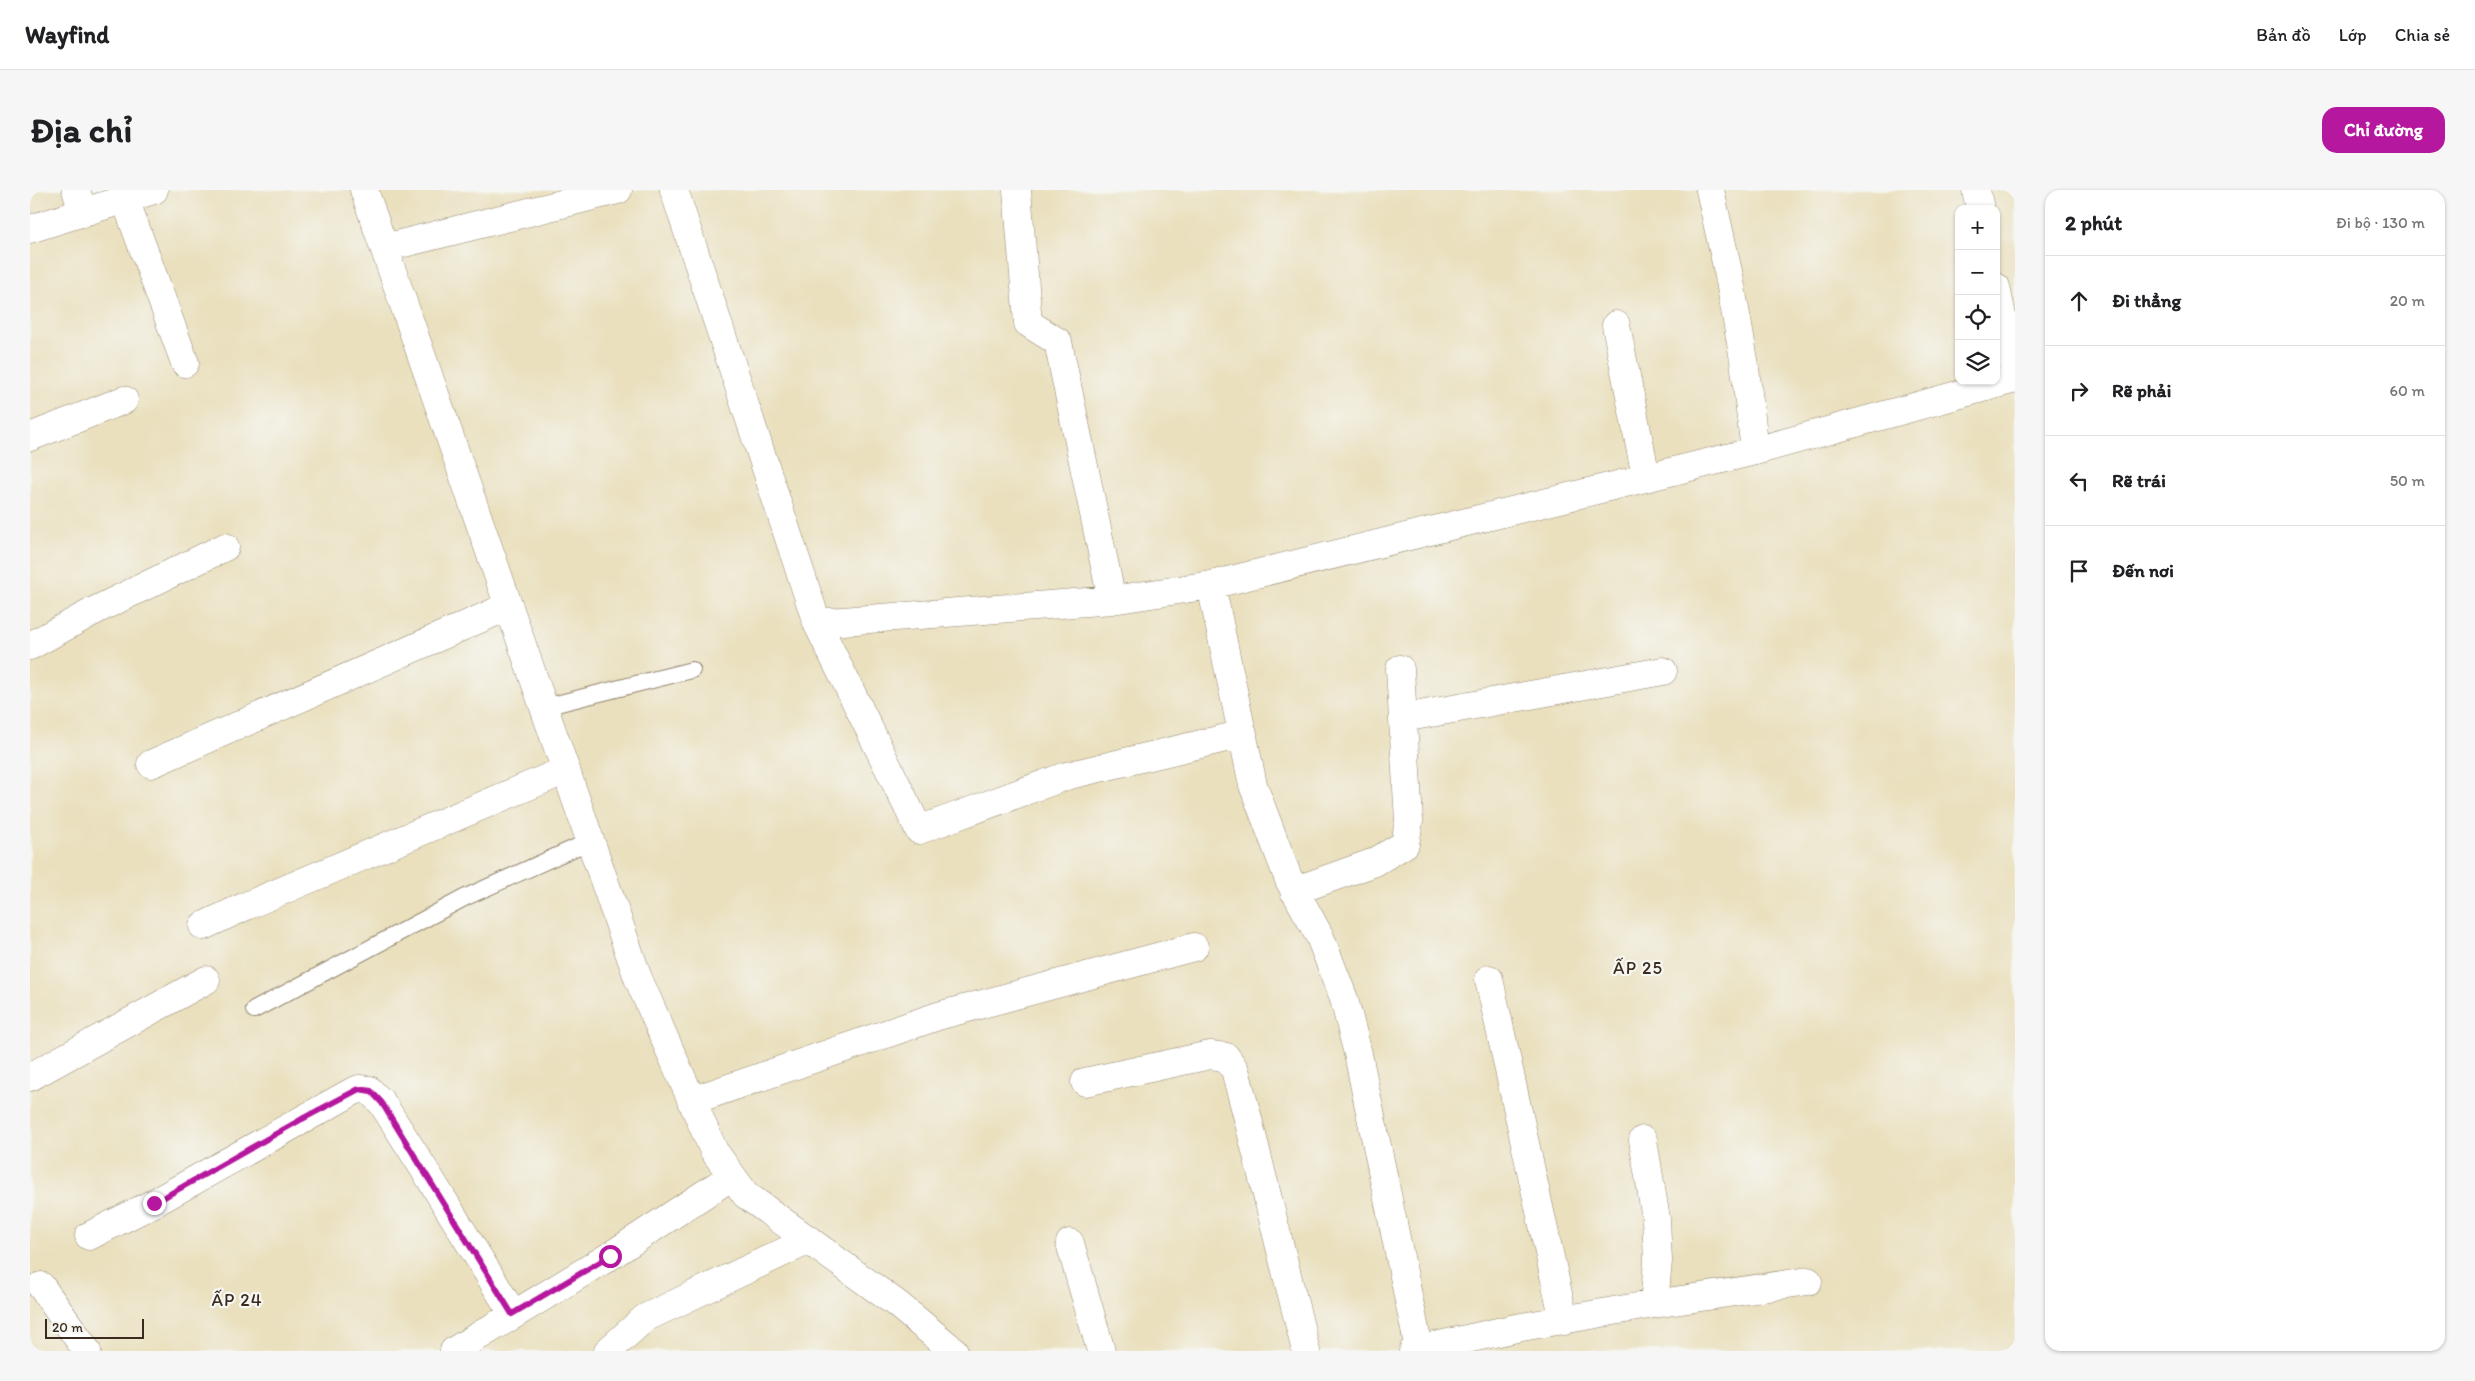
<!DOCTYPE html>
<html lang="vi">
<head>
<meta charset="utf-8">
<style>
  :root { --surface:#fff; --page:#f6f6f6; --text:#202124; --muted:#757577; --line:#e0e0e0; --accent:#b5179e }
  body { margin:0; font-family:Itim,sans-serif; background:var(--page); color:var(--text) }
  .controls { position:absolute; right:15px; top:15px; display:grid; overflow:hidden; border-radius:10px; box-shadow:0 1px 4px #0004 }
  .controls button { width:45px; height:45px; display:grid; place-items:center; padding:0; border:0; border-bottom:1px solid var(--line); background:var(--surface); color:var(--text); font:25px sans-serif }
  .scale { position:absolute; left:15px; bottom:12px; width:99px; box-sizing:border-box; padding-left:5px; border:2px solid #3b2a1e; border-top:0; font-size:14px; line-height:18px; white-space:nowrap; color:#3b2a1e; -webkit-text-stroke:4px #f6f6f2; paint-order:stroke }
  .stop { position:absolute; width:15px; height:15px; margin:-11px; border:4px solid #b5179e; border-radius:50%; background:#fff }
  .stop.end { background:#b5179e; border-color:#fff; box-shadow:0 1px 5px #0008 }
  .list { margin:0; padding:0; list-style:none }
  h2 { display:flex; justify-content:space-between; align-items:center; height:65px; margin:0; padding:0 20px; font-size:21px }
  h2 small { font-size:16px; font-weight:400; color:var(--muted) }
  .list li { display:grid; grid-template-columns:32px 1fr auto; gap:15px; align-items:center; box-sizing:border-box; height:90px; padding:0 20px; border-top:1px solid var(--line) }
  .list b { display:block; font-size:19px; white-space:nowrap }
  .list em { font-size:16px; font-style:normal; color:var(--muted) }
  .icon { flex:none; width:28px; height:28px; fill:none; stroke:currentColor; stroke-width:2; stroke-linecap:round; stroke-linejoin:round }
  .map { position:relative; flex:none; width:1985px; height:1161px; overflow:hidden; border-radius:15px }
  header { display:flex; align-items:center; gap:30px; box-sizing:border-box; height:70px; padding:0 25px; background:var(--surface); border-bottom:1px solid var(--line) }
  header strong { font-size:24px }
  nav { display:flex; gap:28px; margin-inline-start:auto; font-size:18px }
  .intro { display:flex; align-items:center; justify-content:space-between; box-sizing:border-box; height:120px; padding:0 30px }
  h1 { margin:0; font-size:35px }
  .button { padding:12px 22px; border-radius:15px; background:var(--accent); color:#fff; font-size:18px; font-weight:700 }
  main { display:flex; gap:30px; padding:0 30px }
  aside { flex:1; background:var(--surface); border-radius:15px; box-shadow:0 1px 4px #0004 }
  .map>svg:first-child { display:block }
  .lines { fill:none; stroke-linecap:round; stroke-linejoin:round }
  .lane-casing { stroke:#92856e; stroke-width:18 }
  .street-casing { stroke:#92856e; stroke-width:29 }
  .lane { stroke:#fff; stroke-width:16 }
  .street { stroke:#fff; stroke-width:28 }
  .route { stroke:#b5179e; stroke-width:6 }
  .labels { text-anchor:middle; stroke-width:4.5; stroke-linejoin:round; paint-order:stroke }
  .neighbourhood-label { font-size:18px; letter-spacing:1px; fill:#3b2a1e; stroke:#f6f6f2 }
</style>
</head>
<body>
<header>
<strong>Wayfind</strong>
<nav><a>Bản đồ</a><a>Lớp</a><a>Chia sẻ</a></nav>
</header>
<div class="intro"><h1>Địa chỉ</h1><a class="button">Chỉ đường</a></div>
<main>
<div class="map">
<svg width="1985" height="1161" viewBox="0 0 1985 1161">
  <rect width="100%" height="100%" fill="#f6f6f2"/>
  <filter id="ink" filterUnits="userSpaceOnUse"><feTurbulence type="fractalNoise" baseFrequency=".02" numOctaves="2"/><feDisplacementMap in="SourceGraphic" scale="10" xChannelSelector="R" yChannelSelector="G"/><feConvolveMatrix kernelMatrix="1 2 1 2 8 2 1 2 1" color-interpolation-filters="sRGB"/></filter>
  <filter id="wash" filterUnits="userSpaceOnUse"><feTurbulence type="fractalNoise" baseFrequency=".0096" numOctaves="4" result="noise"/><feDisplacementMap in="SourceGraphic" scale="20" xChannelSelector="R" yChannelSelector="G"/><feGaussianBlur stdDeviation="1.12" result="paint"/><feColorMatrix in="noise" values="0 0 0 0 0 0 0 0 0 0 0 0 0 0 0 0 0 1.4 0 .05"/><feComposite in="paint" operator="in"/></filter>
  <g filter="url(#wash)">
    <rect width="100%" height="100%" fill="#eae0be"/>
  </g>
  <g filter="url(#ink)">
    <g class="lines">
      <defs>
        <path id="lane" d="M514 517 662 480
          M224 820 436 707 560 651"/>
        <path id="street" d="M46 0 53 23
          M334 0 608 788 684 961 716 1005 867 1114 924 1161
          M644 0 787 433 889 640 1036 586 1213 544
          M987 0 998 133 1028 152 1082 410
          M1680 0 1699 86 1714 170 1725 261
          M1946 0 1950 19
          M95 9 155 173
          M0 39 124 0
          M354 58 588 0
          M1966 97 1985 188
          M1586 135 1616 287
          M0 247 94 210
          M1181 395 1223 595 1259 690 1290 747 1314 809 1328 864 1389 1159
          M787 433 1082 410 1181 395 1725 261 1985 189
          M0 456 66 420 195 357
          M1373 528 1633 481
          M121 574 479 416
          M1264 701 1345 672 1375 654 1379 631 1370 479
          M173 736 216 716 536 580
          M1459 789 1534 1131
          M0 887 176 790
          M1055 892 1180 865 1196 867 1205 880 1217 925 1276 1161
          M661 911 908 826 1164 757
          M1613 950 1626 1029 1628 1071 1624 1114
          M59 1046 124 1013 322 902 329 899 339 900 352 913 401 990 483 1124
          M1040 1053 1071 1161
          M11 1096 57 1161
          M424 1161 580 1066 702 986
          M578 1161 615 1128 779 1050
          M1383 1161 1486 1138 1624 1114 1778 1091"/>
      </defs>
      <!-- lane casing -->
      <use href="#lane" class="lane-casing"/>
      <!-- street casing -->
      <use href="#street" class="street-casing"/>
      <!-- lane -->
      <use href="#lane" class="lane"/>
      <!-- street -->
      <use href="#street" class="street"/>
    </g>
  </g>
  <g class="lines" filter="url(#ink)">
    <!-- route -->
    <path class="route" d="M124 1013 272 929 329 899 341 901 352 913 482 1124 580 1066"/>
  </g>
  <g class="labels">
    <!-- neighbourhood labels -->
    <g class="neighbourhood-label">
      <text x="1608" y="784">ẤP 25</text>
      <text x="207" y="1116">ẤP 24</text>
    </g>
  </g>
</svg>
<div class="controls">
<button>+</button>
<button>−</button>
<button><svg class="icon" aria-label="locate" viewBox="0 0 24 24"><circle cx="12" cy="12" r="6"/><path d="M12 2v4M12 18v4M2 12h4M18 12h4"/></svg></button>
<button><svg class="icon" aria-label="layers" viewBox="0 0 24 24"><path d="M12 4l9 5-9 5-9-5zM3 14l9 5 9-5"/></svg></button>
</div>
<div class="scale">20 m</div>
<div class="stop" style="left:580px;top:1066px"></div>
<div class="stop end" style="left:124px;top:1013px"></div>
</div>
<aside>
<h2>2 phút<small>Đi bộ · 130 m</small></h2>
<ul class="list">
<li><svg class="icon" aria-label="ahead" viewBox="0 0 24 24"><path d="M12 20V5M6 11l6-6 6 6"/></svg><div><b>Đi thẳng</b></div><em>20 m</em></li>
<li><svg class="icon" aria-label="right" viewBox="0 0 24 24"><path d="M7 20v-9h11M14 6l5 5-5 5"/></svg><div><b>Rẽ phải</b></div><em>60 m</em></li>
<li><svg class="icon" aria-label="left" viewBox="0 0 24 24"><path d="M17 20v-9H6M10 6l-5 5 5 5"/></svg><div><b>Rẽ trái</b></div><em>50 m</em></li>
<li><svg class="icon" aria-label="arrive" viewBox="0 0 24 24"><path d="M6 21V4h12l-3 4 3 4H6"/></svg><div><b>Đến nơi</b></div></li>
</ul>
</aside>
</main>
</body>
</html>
